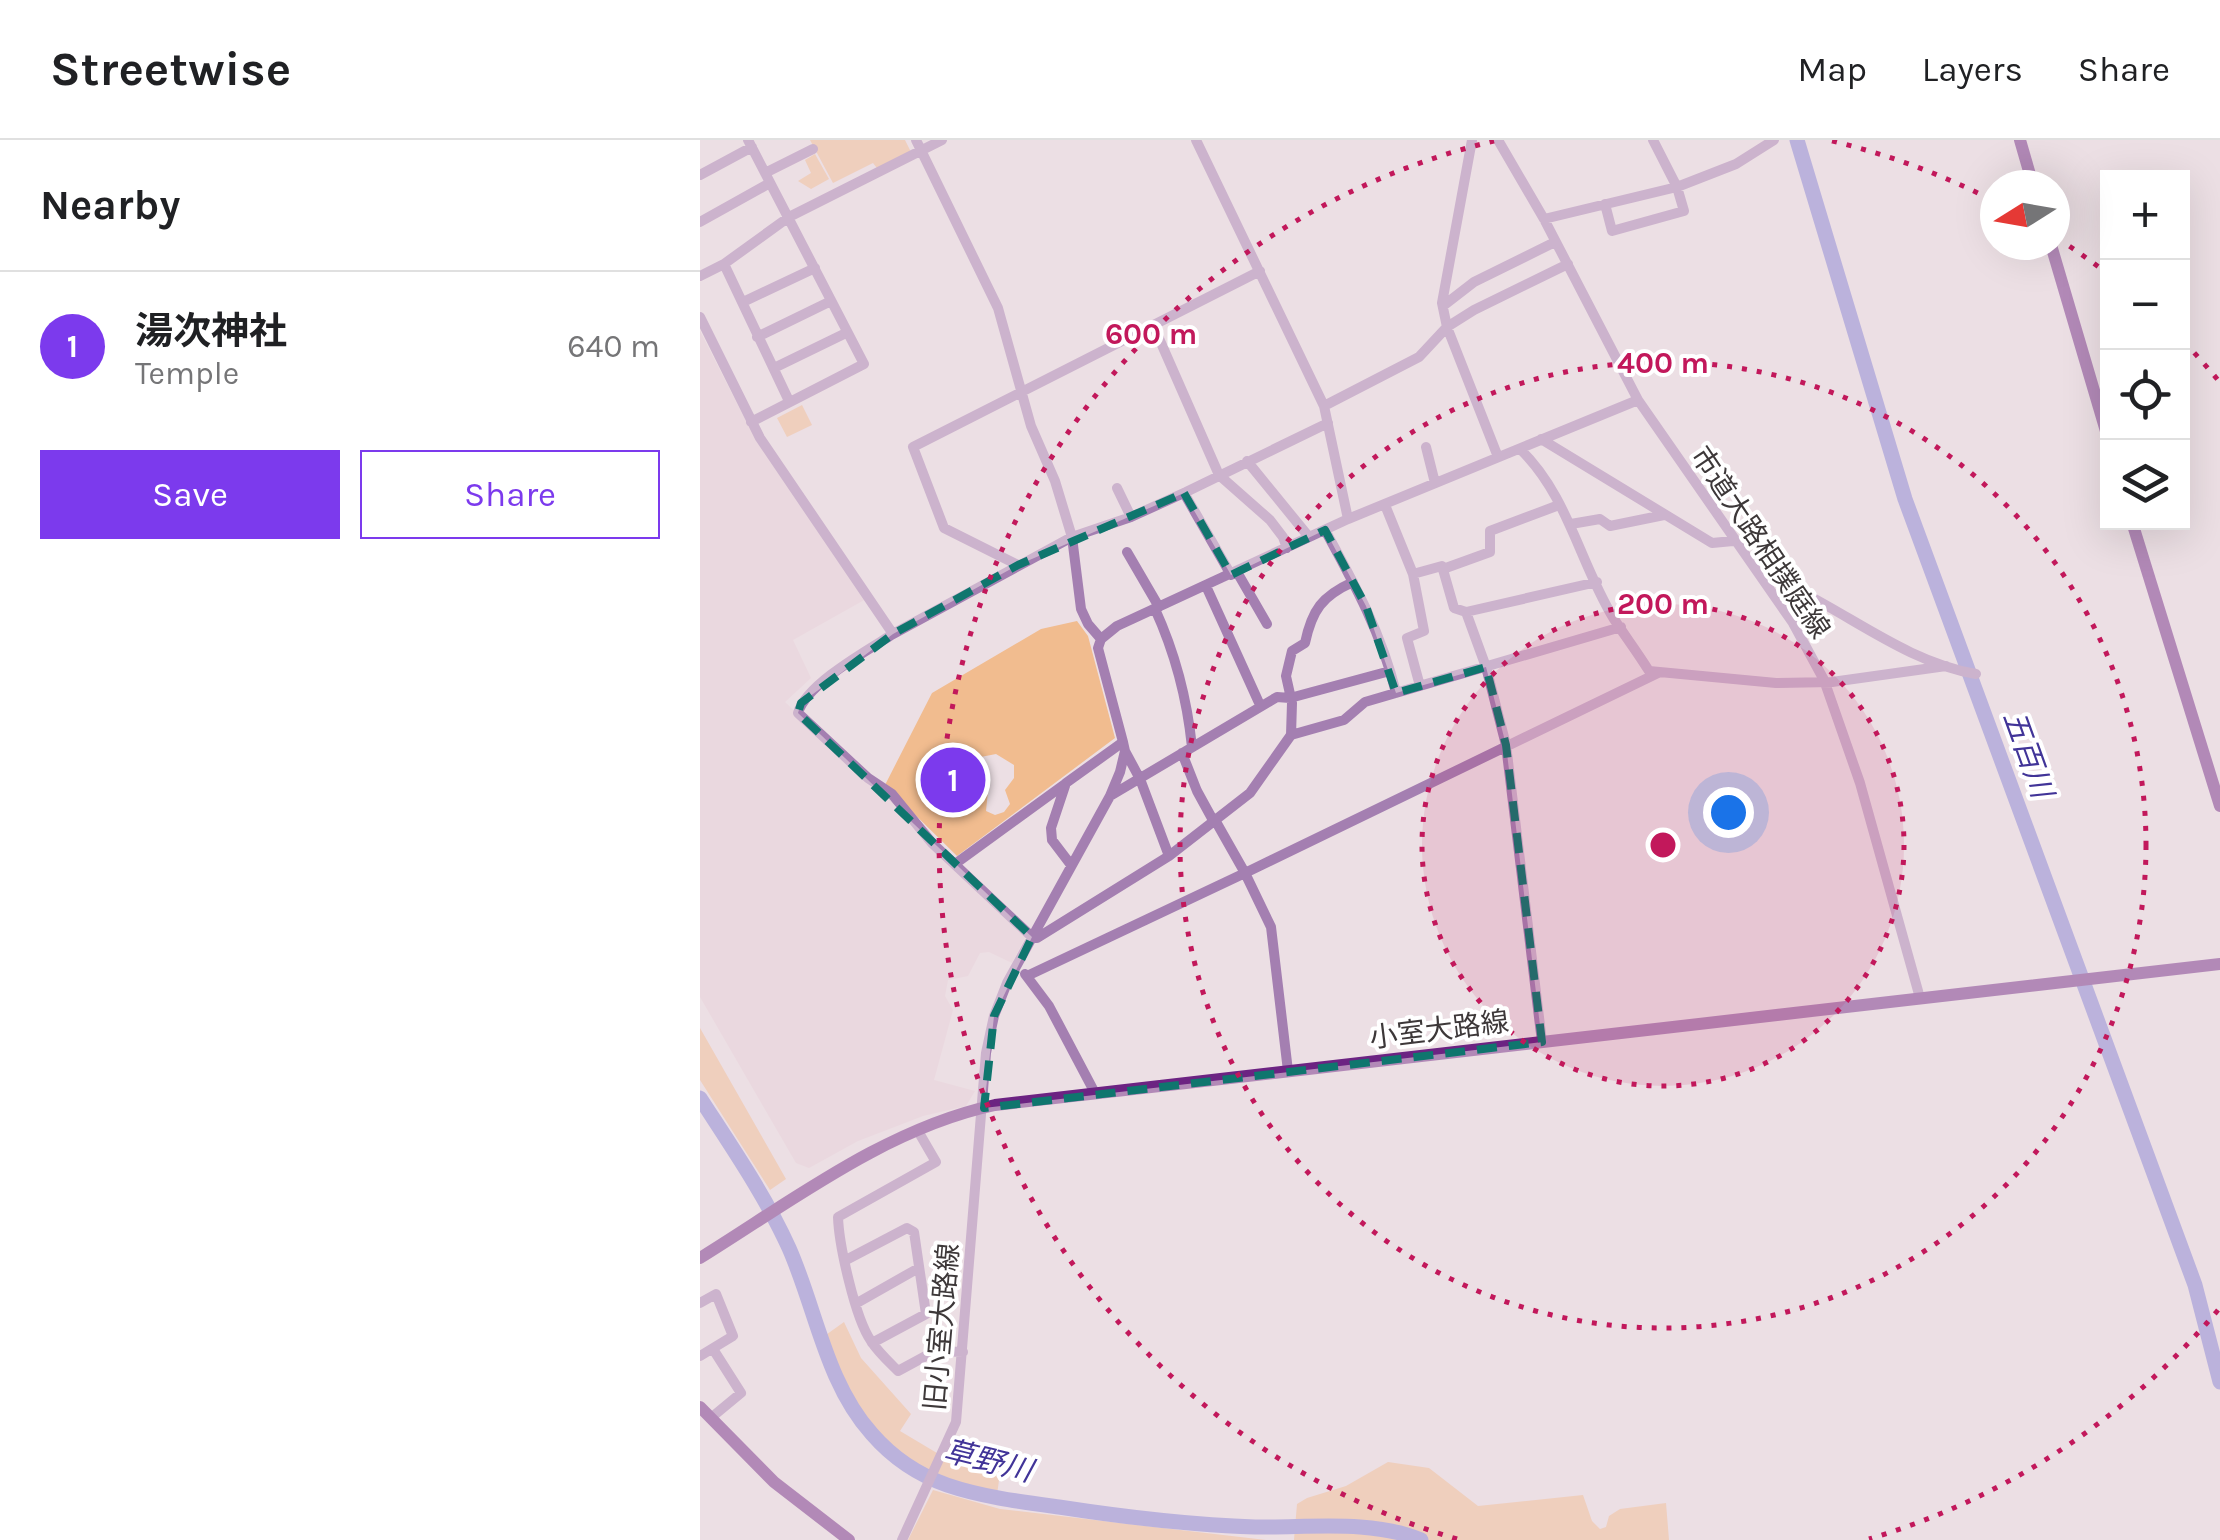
<!DOCTYPE html>
<html lang="en">
<head>
<meta charset="utf-8">
<style>
  :root { --surface:#fff; --page:#f6f6f6; --text:#202124; --muted:#757577; --line:#e0e0e0; --accent:#7c3aed }
  body { margin:0; font-family:Karla,"Noto Sans JP",sans-serif; background:var(--page); color:var(--text) }
  .controls { position:absolute; right:30px; top:30px; display:grid; overflow:hidden; border-radius:0px; box-shadow:0 10px 40px #0002 }
  .controls button { width:90px; height:90px; display:grid; place-items:center; padding:0; border:0; border-bottom:2px solid var(--line); background:var(--surface); color:var(--text); font:50px sans-serif }
  .compass { position:absolute; left:1280px; top:30px; width:90px; height:90px; border-radius:50%; background:var(--surface); box-shadow:0 10px 40px #0002; rotate:259deg }
  .you { position:absolute; left:1028px; top:672px; width:35px; height:35px; margin:-25px; border:8px solid #fff; border-radius:50%; background:#1a73e8; box-shadow:0 0 0 15px #1a73e833 }
  .badge { display:grid; place-items:center; width:65px; height:65px; border-radius:50%; background:var(--accent); color:#fff; font-size:32px; font-weight:700 }
  .pin { position:absolute; translate:-50% -50%; border:5px solid #fff; box-shadow:0 2px 10px #0006 }
  .list { margin:0; padding:0; list-style:none }
  h2 { display:flex; justify-content:space-between; align-items:center; height:130px; margin:0; padding:0 40px; font-size:42px }
  h2 small { font-size:32px; font-weight:400; color:var(--muted) }
  .list li { display:grid; grid-template-columns:65px 1fr auto; gap:30px; align-items:center; box-sizing:border-box; height:150px; padding:0 40px; border-top:2px solid var(--line) }
  .list b { display:block; font-size:38px; white-space:nowrap }
  .list p { margin:0; font-size:32px; white-space:nowrap; color:var(--muted) }
  .list em { font-size:32px; font-style:normal; color:var(--muted) }
  .actions { display:flex; gap:20px; padding:30px 40px }
  .actions a { flex:1; padding:22px 0; border:2px solid var(--accent); border-radius:0px; text-align:center; font-size:35px; color:var(--accent) }
  .actions .main { background:var(--accent); color:#fff }
  .icon { flex:none; width:55px; height:55px; fill:none; stroke:currentColor; stroke-width:2; stroke-linecap:round; stroke-linejoin:round }
  .map { position:relative; flex:none; width:1520px; height:1400px; overflow:hidden }
  header { display:flex; align-items:center; gap:60px; box-sizing:border-box; height:140px; padding:0 50px; background:var(--surface); border-bottom:2px solid var(--line) }
  header strong { font-size:48px }
  nav { display:flex; gap:55px; margin-inline-start:auto; font-size:35px }
  main { display:flex }
  aside { flex:1; background:var(--surface) }
  .map>svg:first-child { display:block }
  .built { fill:#e6d1d9 }
  .green { fill:#f1bc8f; fill-rule:evenodd }
  .lines { fill:none; stroke-linecap:round; stroke-linejoin:round }
  .river { stroke:#7e7dd3; stroke-width:15 }
  .minor { stroke:#a47fb1; stroke-width:10 }
  .major { stroke:#6c2382; stroke-width:12 }
  .marked { fill:none; stroke:#0f766e; stroke-width:8; stroke-dasharray:20 12; stroke-linejoin:round }
  .ring { fill:none; stroke:#c2185b; stroke-width:5; stroke-dasharray:5 10 }
  .labels { text-anchor:middle; stroke-width:8; stroke-linejoin:round; paint-order:stroke }
  .street-label { font-size:28px; fill:#3d3839; stroke:#fff }
  .water-label { font-size:30px; font-style:italic; fill:#413498; stroke:#fff }
  .centre { fill:#c2185b; stroke:#fff; stroke-width:5 }
  .ring-label { font-size:30px; text-anchor:middle; font-weight:bold; fill:#c2185b; stroke:#fff; stroke-width:8; stroke-linejoin:round; paint-order:stroke }
</style>
</head>
<body>
<header>
<strong>Streetwise</strong>
<nav><a>Map</a><a>Layers</a><a>Share</a></nav>
</header>
<main>
<aside>
<h2>Nearby<small></small></h2>
<ul class="list">
<li><span class="badge">1</span><div><b>湯次神社</b><p>Temple</p></div><em>640 m</em></li>
</ul>
<div class="actions"><a class="main">Save</a><a>Share</a></div>
</aside>
<div class="map">
<svg width="1520" height="1400" viewBox="0 0 1520 1400">
  <rect width="100%" height="100%" fill="#ecdfe4"/>
  <!-- built -->
  <path class="built" d="M0 191 48 285 166 459 93 500 111 538 85 562 168 641 189 656 326 796 312 823 289 812 280 813 268 836 248 840 245 856 253 870 234 940 275 951 266 966 223 976 158 1001 109 1028 96 1023 0 857Z"/>
  <!-- green -->
  <path class="green" d="M110 0H205L211 12 180 32 173 23 133 43Z
    M115 14 129 39 111 49 98 41 111 33 105 20Z
    M102 265 112 285 87 297 77 278Z
    M377 481 388 496 415 598 257 716 185 645 232 553 341 489ZM296 614 314 625V638L305 650 310 664 304 672 295 675 286 671 289 641 280 628 239 663 226 648 255 622Z
    M0 888 86 1039 70 1050 0 940Z
    M144 1182 161 1218 211 1274 200 1291 247 1319 258 1302C296 1308 304 1314 297 1354 272 1345 240 1339 217 1325 166 1293 148 1248 123 1197Z
    M688 1322 729 1328 778 1366 883 1355 892 1381 900 1389 906 1387 909 1376 920 1369 966 1363 969 1400H594L597 1364 607 1358 646 1346Z
    M233 1350 300 1369 566 1400H208Z"/>
  <g class="lines">
    <!-- river -->
    <path class="river" d="M1097 0 1205 359 1495 1145 1520 1242
      M0 958C31 1006 65 1055 89 1108 116 1169 126 1243 172 1294 192 1317 219 1335 247 1345 282 1357 322 1362 359 1367 424 1377 489 1385 555 1387 608 1388 671 1379 721 1400"/>
    <!-- minor -->
    <path class="minor" d="M48 0 164 224 51 282
      M496 0 624 266 648 379
      M772 0 742 163 747 187 798 317
      M798 0 844 79 938 260 1093 483 1124 540 1160 643 1220 858
      M65 33 113 9
      M0 35 52 7
      M905 64 912 91 984 71 977 47 953 0
      M844 79 977 47 1036 24 1074 0
      M0 82 70 43
      M24 124 89 261
      M0 136 24 124 89 77 242 0
      M43 162 115 128
      M743 166 774 142 855 102
      M0 177 60 298 193 494C168 510 106 544 98 573L168 638 192 654 232 703 332 797 337 798 469 716 550 653 591 595 592 563 586 536 592 511 605 503C612 470 622 456 653 442
      M454 187 519 335 570 380 583 397 587 408
      M57 197 131 161
      M74 228 146 193
      M624 266 719 217 747 187 774 170 868 124
      M841 299 1012 403 1033 401
      M726 307 735 343
      M820 309C868 355 880 424 914 479 925 496 938 513 949 531L1076 543 1132 542 1246 526
      M547 321 609 397
      M417 348 431 377
      M484 353 531 435
      M685 365 713 434 742 426 754 468 766 472 897 442
      M871 384 900 379 910 386 964 375
      M625 390C654 443 682 494 696 553
      M427 412 459 467
      M318 425 244 388 213 307 560 131
      M743 429 790 412V391L859 365
      M537 432 567 484
      M713 434 724 491 707 498 720 546
      M1060 434C1135 460 1196 520 1276 534
      M506 446 560 565
      M455 469C476 515 487 558 492 607
      M766 472 786 527 806 605 842 902
      M193 494 372 397 431 377 486 352 628 283
      M401 499 417 486 648 379 938 260
      M591 595 644 580 665 562 921 487
      M425 611 440 639 469 716
      M482 613 497 651 514 682
      M410 656 577 557 590 558 690 531
      M515 680 545 733 958 533
      M255 724 365 644
      M371 725 352 700 351 688 366 643 423 602
      M325 834 349 866 395 953
      M327 836 545 733 571 787 588 931
      M218 991 236 1022 138 1077C139 1105 155 1178 171 1201 178 1212 189 1222 198 1231L235 1211 263 1212
      M146 1120 207 1088 214 1092 226 1174 172 1203
      M0 1163 16 1154 33 1196 0 1216
      M157 1163 217 1129
      M12 1277 41 1253 13 1209
      M202 1400 256 1282 286 913 294 876 307 843 410 656 420 632 425 611 423 602 398 508 401 499 388 484 381 469 372 397 355 341 331 286 298 168 216 0"/>
    <!-- major -->
    <path class="major" d="M1320 0 1333 45
      M1351 105 1408 298
      M1432 382 1520 666
      M0 1118C92 1061 187 988 295 965L1520 824
      M0 1267 74 1342 149 1400"/>
  </g>
  <!-- marked area -->
  <path d="M0 0H1520V1400H0ZM484 353 531 435 625 390 666 466 696 553 786 527 806 605 842 902 284 968 294 876 332 797 98 573 101 563 193 494 318 425Z" fill="#ecdfe4" fill-opacity=".55" fill-rule="evenodd"/>
  <path class="marked" d="M484 353 531 435 625 390 666 466 696 553 786 527 806 605 842 902 284 968 294 876 332 797 98 573 101 563 193 494 318 425Z"/>
  <!-- distance rings -->
  <circle cx="963" cy="705" r="241" fill="#c2185b" fill-opacity=".12"/>
  <g class="ring">
    <circle cx="963" cy="705" r="241"/>
    <circle cx="963" cy="705" r="483"/>
    <path d="M1518 1170A724 724 0 0 1 1169 1399M757 1399A724 724 0 0 1 794 1M1132 1A724 724 0 0 1 1292 60M1357 98A724 724 0 0 1 1404 131M1484 202A724 724 0 0 1 1518 240"/>
  </g>
  <g class="labels">
    <!-- street labels -->
    <g class="street-label">
      <text transform="translate(1061 402) rotate(56)" y="10">市道大路相撲庭線</text>
      <text transform="translate(739 889) rotate(-7)" y="10">小室大路線</text>
      <text transform="translate(241 1187) rotate(-85)" y="10">旧小室大路線</text>
    </g>
    <!-- water labels -->
    <g class="water-label">
      <text transform="translate(1328 614) rotate(70)" y="10">五百川</text>
      <text transform="translate(288 1321) rotate(14)" y="10">草野川</text>
    </g>
  </g>
  <circle cx="963" cy="705" r="15" class="centre"/>
  <g class="ring-label">
    <text x="451" y="204">600 m</text>
    <text x="963" y="233">400 m</text>
    <text x="963" y="474">200 m</text>
  </g>
</svg>
<div class="controls">
<button>+</button>
<button>−</button>
<button><svg class="icon" aria-label="locate" viewBox="0 0 24 24"><circle cx="12" cy="12" r="6"/><path d="M12 2v4M12 18v4M2 12h4M18 12h4"/></svg></button>
<button><svg class="icon" aria-label="layers" viewBox="0 0 24 24"><path d="M12 4l9 5-9 5-9-5zM3 14l9 5 9-5"/></svg></button>
</div>
<svg class="compass" viewBox="-18 -18 36 36"><path d="M0-13l5 13h-10z" fill="#e53935"/><path d="M0 13l5-13h-10z" fill="#757577"/></svg>
<div class="you"></div>
<div class="pin badge" style="left:253px;top:640px">1</div>
</div>
</main>
</body>
</html>
